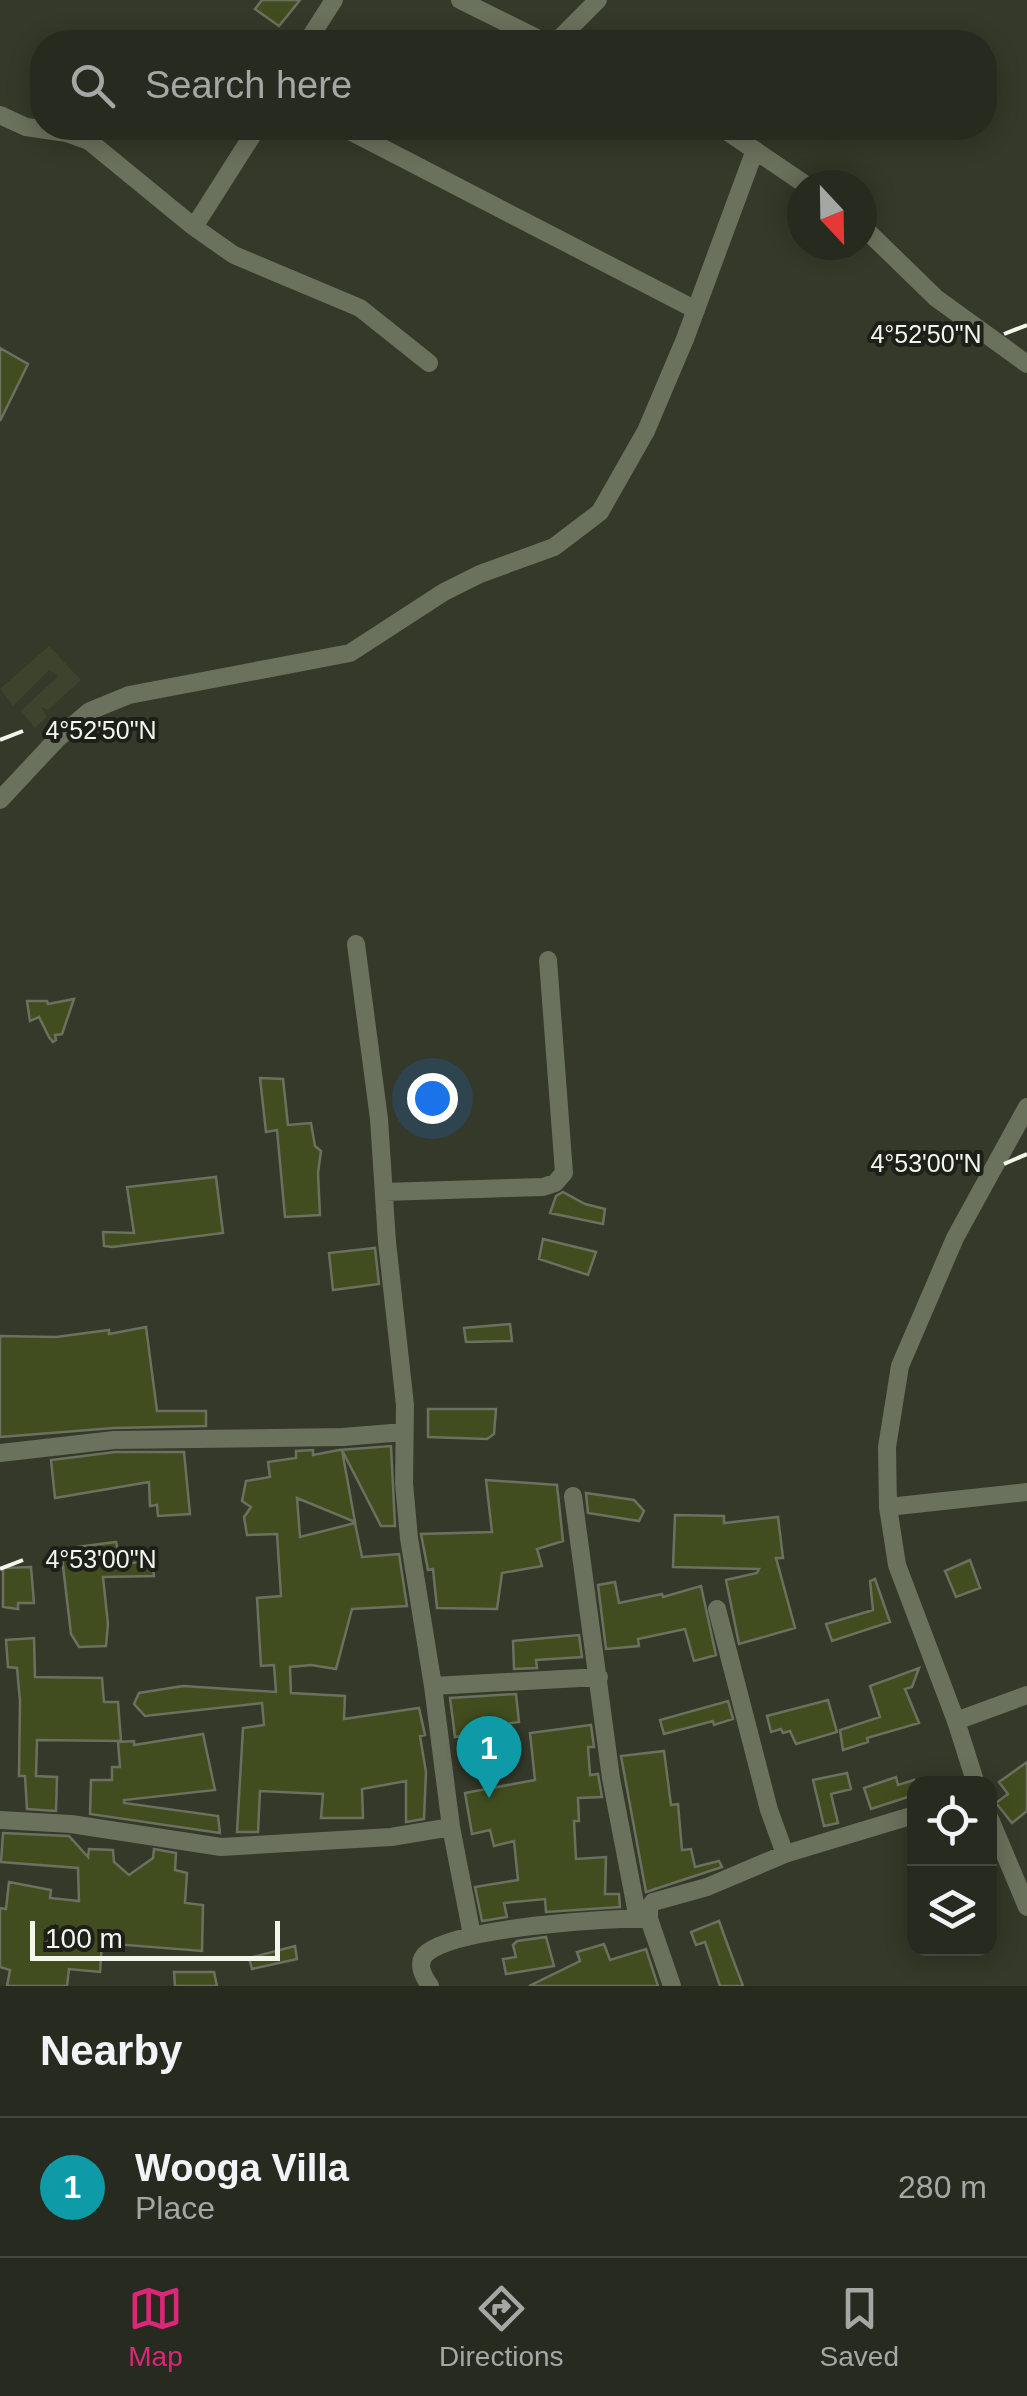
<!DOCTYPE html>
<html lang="en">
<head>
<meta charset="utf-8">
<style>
  :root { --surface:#272b1f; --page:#33372c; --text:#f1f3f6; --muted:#a4a7a4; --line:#43473d; --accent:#db2777 }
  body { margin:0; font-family:Arial,sans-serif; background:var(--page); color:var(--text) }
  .controls { position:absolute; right:30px; bottom:30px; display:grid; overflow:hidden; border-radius:20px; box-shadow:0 5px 25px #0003 }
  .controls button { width:90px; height:90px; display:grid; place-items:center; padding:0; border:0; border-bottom:2px solid var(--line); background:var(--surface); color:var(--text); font:50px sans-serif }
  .compass { position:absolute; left:787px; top:170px; width:90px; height:90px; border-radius:50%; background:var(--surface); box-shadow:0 5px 25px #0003; rotate:158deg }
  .scale { position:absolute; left:30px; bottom:25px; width:250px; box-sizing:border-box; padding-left:10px; border:5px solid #f3f6ec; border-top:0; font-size:28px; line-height:35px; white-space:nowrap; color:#f3f6ec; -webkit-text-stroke:8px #1d1f18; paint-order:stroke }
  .you { position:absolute; left:432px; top:1098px; width:35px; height:35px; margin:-25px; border:8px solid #fff; border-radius:50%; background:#1a73e8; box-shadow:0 0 0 15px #1a73e833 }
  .badge { display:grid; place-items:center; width:65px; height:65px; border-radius:50%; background:var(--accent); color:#fff; font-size:32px; font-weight:700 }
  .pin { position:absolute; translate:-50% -82px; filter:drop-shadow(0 2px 5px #0008) }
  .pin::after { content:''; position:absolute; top:52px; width:35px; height:30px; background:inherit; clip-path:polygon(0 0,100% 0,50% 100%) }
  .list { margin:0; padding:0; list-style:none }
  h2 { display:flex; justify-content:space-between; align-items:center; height:130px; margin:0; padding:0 40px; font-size:42px }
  h2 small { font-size:32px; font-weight:400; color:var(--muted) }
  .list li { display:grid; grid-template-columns:65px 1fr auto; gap:30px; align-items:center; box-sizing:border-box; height:140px; padding:0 40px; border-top:2px solid var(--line) }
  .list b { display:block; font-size:38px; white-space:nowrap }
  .list p { margin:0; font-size:32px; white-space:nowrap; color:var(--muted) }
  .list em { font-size:32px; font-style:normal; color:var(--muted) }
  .icon { flex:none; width:55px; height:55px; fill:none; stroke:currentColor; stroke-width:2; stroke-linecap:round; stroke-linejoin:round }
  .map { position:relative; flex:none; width:1027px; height:1986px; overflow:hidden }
  .search { position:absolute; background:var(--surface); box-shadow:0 5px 25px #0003; left:30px; right:30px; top:30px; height:110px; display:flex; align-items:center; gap:25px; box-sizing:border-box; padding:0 35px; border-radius:40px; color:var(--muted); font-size:38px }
  .sheet { height:270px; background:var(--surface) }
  nav { display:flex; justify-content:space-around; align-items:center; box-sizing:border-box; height:140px; border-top:2px solid var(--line); background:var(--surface); font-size:28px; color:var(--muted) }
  nav a { display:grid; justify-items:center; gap:5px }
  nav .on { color:var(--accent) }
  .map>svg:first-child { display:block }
  .built { fill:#3d432d }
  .building { fill:#414d1e; stroke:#6b705f; stroke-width:2.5 }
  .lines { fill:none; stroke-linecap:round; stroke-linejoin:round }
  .street { stroke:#6a715c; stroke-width:18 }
  .ticks { fill:none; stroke:#f3f6ec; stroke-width:4 }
  .ticks-label { font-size:25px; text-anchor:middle; fill:#f3f6ec; stroke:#1d1f18; stroke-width:8; stroke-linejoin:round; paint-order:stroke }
</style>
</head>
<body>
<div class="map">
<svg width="1027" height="1986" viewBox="0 0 1027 1986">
  <rect width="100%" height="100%" fill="#343929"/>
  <!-- built -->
  <path class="built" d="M49 646 81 680 48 710 41 707 47 717 35 728 21 711 58 676 49 670 13 706 0 689Z"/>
  <!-- building -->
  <path class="building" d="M262 0H300L279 26 255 9Z
    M0 348 28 364 0 421Z
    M74 999 62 1034 55 1035 56 1040 53 1042 49 1037 39 1017 30 1021 27 1001H47L48 1004Z
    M260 1078 283 1079 288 1125 311 1123 315 1146 321 1151 318 1173 320 1215 285 1217 277 1130 266 1132Z
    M216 1177 223 1233 112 1247 104 1246 103 1232 134 1233 127 1187Z
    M563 1192 585 1204 605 1209 603 1224 550 1213 556 1196Z
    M543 1239 596 1252 588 1275 539 1259Z
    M375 1248 379 1284 333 1290 329 1253Z
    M510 1324 512 1341 466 1342 464 1328Z
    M146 1327 157 1411H206V1426L114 1428 0 1437V1336L56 1337 109 1330V1334Z
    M428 1409H496L494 1434 487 1439 428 1437Z
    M391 1446 395 1526H381L342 1450 355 1522 297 1498 300 1537 355 1523 362 1557 399 1554 407 1606 352 1609 336 1669 311 1665 290 1667 291 1693 345 1696 344 1719 419 1708 425 1735 420 1736 426 1772 424 1819 406 1822V1781L362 1789 363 1818H321L323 1794 260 1791 258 1832H237L243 1728 264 1725 262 1703 145 1716 134 1704 139 1693 183 1686 276 1692 274 1665 261 1666 257 1598 281 1596 277 1534 247 1535 244 1517 251 1507 242 1501 246 1481 270 1477 268 1462 296 1458V1451L313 1450V1455L339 1450Z
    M115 1452H184L190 1514 158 1516 157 1505 150 1506 149 1482 55 1498 51 1460Z
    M486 1480 557 1485 563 1541 537 1549 542 1566 502 1573 497 1609 437 1608 433 1569 428 1570 421 1534 492 1532Z
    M586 1493 634 1500 644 1511 639 1521 588 1513Z
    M675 1515 724 1516V1523L778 1517 783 1558H776L795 1628 739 1644 726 1580 757 1573 759 1569 673 1567Z
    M116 1542 121 1564 152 1561 154 1576 103 1577 108 1624 106 1646 79 1647 71 1634 61 1549Z
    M970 1560 980 1588 956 1597 945 1571Z
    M31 1567 34 1603H18V1609L3 1607V1568Z
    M875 1579 890 1622 832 1641 826 1624 873 1610 870 1581Z
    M615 1582 619 1603 662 1594 663 1597 701 1586 716 1655 694 1661 685 1629 638 1639 639 1646 606 1649 598 1585Z
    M579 1635 582 1657 536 1660 537 1668 514 1669 513 1641Z
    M34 1638 35 1677 102 1678 104 1702H118L121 1741 37 1740 36 1776 57 1777 56 1811 27 1809 25 1776H19L20 1701 17 1668 8 1667 6 1640Z
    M919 1668 912 1687 905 1689 919 1723 867 1738 868 1742 843 1750 840 1730 880 1717 870 1686Z
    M516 1694 519 1722 480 1727 481 1733 455 1737 450 1698Z
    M828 1700 837 1732 796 1744 790 1731 783 1733 781 1729 771 1732 767 1716Z
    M728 1701 733 1719 714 1725 713 1721 664 1734 660 1720Z
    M591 1725 594 1747H588L590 1775 598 1774 602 1797 578 1798 579 1821H574L576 1859 606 1857 605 1894H619L620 1907 546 1912 545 1899 504 1903 507 1917 482 1921 475 1887 518 1880 514 1841 494 1846 490 1830 472 1834 465 1793 535 1780 530 1733Z
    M203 1734 215 1790 124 1800V1803L218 1816 220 1833 90 1814 91 1780H112V1767H120L118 1742 134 1741V1745Z
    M664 1751 671 1805 678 1804 682 1850 691 1849 695 1867 719 1861 722 1867 646 1892 621 1756Z
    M1027 1762V1811L1012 1823 996 1803 1008 1794 999 1782Z
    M847 1773 851 1789 831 1794 838 1823 824 1826 813 1780Z
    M896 1777 898 1785 914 1780V1795L871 1809 864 1788Z
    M3 1833 69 1836 88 1857 89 1849 113 1850 114 1862 129 1875 153 1858 154 1849 176 1853 175 1870 187 1873 185 1903 203 1905 202 1951 102 1943 100 1972 69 1969 67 1986H7L10 1970 0 1967V1908L6 1909 9 1882 51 1890 50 1898 79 1901 78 1868 1 1862Z
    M719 1921 728 1946 743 1986H720L705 1942 696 1945 691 1932Z
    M546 1937 554 1966 506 1974 503 1959 516 1957 513 1945 517 1941Z
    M604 1944 610 1960 646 1949 658 1986H529L580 1961 577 1952Z
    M295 1946 297 1959 252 1969 249 1958Z
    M174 1972H214L217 1986H175Z"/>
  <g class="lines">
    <!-- street -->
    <path class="street" d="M460 0 545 42
      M307 42 334 0
      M556 42 598 0
      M0 115 26 127 67 133 89 141 194 227
      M257 128 194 227 234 255 360 308 429 363
      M344 128 696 310
      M722 128 806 185
      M862 226 936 298 1027 364
      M0 800 58 738 90 711 129 695 350 653 444 592 480 574 554 547 600 512 646 431 685 339 755 150
      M356 944 379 1119 387 1242 405 1405 404 1483 409 1538 433 1686 451 1827 472 1935
      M384 1192 543 1187 555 1183 564 1173 548 960
      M0 1453 114 1440 343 1437 404 1432
      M573 1496 611 1778 638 1919
      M888 1507 1027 1492
      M717 1609 769 1810 785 1854
      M433 1686 599 1677
      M956 1721 1027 1695
      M976 1784 956 1721 897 1565 888 1507 887 1447 900 1366 955 1238 1027 1107
      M990 1819 1027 1907
      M0 1820 71 1824 221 1847 391 1837 451 1827
      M430 1986C423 1976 415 1962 428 1952 459 1928 607 1917 649 1919
      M672 1986 649 1919V1908L653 1902 707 1887 785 1854 914 1815"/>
  </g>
  <!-- ticks -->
  <path class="ticks" d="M1004 334 1027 325M0 740 23 731M1004 1164 1027 1154M0 1569 23 1560"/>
  <g class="ticks-label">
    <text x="926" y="343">4°52'50"N</text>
    <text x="101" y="739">4°52'50"N</text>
    <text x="926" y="1172">4°53'00"N</text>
    <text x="101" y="1568">4°53'00"N</text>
  </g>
</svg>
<div class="controls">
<button><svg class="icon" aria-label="locate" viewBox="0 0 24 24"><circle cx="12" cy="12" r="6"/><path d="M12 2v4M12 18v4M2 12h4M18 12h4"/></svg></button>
<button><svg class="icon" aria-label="layers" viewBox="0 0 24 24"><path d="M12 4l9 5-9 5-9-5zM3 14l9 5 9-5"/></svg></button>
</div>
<svg class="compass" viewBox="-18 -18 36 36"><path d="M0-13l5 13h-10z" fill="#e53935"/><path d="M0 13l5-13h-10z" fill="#a4a7a4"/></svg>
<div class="scale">100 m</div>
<div class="you"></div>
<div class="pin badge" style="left:489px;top:1798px;background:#0f9aa8">1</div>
<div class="search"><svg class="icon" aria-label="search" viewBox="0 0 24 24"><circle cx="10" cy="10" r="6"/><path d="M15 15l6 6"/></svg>Search here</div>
</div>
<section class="sheet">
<h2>Nearby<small></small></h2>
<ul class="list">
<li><span class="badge" style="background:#0f9aa8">1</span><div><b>Wooga Villa</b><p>Place</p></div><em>280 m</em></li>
</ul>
</section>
<nav>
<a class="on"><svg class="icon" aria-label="map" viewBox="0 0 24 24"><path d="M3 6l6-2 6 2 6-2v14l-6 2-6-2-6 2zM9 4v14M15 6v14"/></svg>Map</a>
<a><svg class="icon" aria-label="directions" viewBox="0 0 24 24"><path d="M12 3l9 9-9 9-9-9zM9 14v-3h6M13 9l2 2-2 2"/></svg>Directions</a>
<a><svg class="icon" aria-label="saved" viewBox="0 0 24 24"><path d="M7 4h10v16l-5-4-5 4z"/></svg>Saved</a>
</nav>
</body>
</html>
